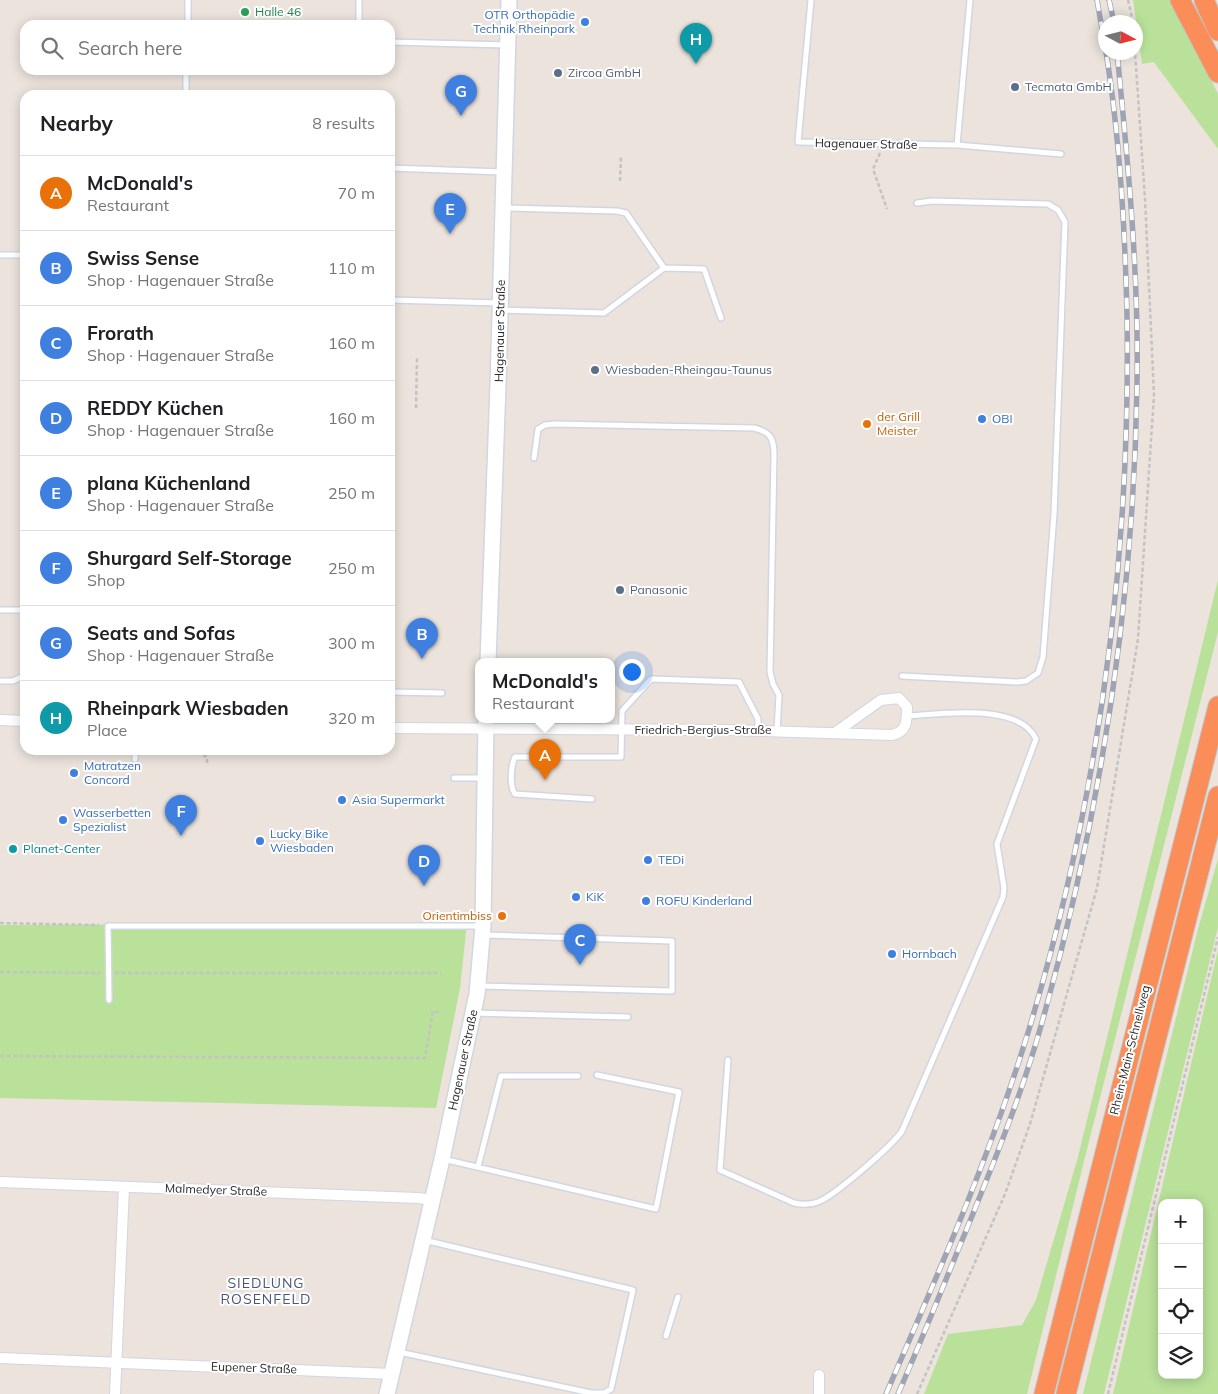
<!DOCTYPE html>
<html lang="en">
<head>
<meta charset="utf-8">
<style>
  :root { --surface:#fff; --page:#f2f2f2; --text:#202124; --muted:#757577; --line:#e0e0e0; --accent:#d93025 }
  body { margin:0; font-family:Mulish,sans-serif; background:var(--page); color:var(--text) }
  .controls { position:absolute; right:15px; bottom:15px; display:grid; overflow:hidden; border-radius:10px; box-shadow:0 2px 12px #0003 }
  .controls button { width:45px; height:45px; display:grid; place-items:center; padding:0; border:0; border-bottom:1px solid var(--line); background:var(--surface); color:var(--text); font:25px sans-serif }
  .compass { position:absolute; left:1098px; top:15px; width:45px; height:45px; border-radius:50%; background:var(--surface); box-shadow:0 2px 12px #0003; rotate:97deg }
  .you { position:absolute; left:631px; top:671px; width:18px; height:18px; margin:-12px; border:4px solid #fff; border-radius:50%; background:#1a73e8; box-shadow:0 0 0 8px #1a73e833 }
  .badge { display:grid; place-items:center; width:32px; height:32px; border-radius:50%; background:var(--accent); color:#fff; font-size:16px; font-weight:700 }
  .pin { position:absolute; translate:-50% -41px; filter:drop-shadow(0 1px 2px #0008) }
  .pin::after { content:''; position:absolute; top:26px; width:18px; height:15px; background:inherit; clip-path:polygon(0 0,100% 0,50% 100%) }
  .popup { position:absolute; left:475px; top:658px; width:140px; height:65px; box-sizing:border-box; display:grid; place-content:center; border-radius:10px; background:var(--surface); filter:drop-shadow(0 1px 4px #0005); font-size:16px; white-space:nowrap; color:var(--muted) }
  .popup b { font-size:19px; color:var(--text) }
  .popup::after { content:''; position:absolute; left:50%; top:100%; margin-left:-10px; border:10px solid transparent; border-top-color:var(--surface) }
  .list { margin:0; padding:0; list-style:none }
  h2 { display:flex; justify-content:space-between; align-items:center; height:65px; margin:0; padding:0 20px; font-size:21px }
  h2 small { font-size:16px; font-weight:400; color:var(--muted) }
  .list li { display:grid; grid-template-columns:32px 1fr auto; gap:15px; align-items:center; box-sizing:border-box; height:75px; padding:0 20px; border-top:1px solid var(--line) }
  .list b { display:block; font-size:19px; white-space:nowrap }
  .list p { margin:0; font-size:16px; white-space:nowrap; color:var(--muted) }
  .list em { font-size:16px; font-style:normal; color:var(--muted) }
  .icon { flex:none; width:28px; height:28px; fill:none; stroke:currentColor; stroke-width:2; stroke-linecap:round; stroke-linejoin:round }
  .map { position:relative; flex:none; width:1218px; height:1394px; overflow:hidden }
  .search { position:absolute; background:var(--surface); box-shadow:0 2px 12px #0003; left:20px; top:20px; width:375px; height:55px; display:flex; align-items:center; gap:12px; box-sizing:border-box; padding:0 18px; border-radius:15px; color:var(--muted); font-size:19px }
  .panel { position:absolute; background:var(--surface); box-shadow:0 2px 12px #0003; left:20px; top:90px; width:375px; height:665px; border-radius:15px }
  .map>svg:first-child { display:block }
  .green { fill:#b9e199; fill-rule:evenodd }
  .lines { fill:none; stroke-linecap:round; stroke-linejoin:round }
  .lane-casing { stroke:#d1d6e2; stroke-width:8 }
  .street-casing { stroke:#d1d6e2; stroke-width:12 }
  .secondary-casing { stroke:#d1d6e2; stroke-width:18 }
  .highway-casing { stroke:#c3c3c3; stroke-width:21 }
  .path { stroke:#c3c3c3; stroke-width:2.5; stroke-dasharray:4 2.5; stroke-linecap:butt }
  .lane { stroke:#fff; stroke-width:5 }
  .street { stroke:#fff; stroke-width:10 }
  .secondary { stroke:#fff; stroke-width:15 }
  .highway { stroke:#fa8d58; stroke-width:19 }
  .rail-casing { stroke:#9fa4b4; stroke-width:5.5 }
  .rail { stroke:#fff; stroke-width:4; stroke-dasharray:11; stroke-linecap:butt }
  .leisure-dot { fill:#2e9e5b; stroke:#fff; stroke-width:2 }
  .shop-dot { fill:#3f7fe0; stroke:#fff; stroke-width:2 }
  .service-dot { fill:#5c6f8a; stroke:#fff; stroke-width:2 }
  .food-dot { fill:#e8710a; stroke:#fff; stroke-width:2 }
  .culture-dot { fill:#0f9aa8; stroke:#fff; stroke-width:2 }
  .labels { text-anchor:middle; stroke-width:4; stroke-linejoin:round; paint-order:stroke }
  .leisure-label { font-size:12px; fill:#27864d; stroke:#fff; text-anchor:start }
  .shop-label { font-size:12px; fill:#366cbe; stroke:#fff; text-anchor:start }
  .service-label { font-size:12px; fill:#4e5e75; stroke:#fff; text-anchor:start }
  .street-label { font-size:12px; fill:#2a2a2a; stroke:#fff }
  .food-label { font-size:12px; fill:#c56008; stroke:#fff; text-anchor:start }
  .culture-label { font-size:12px; fill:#0d838f; stroke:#fff; text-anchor:start }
  .neighbourhood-label { font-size:14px; letter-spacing:1px; fill:#4b5879; stroke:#fff }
</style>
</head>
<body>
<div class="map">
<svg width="1218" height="1394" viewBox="0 0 1218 1394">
  <rect width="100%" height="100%" fill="#ebe3dc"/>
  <!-- green -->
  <path class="green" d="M1133 0H1172L1218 94V149L1154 62 1142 64Z
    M1218 580V632L1085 1157 1027 1394H924L948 1334 1022 1325 1036 1300 1078 1157Z
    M1218 859V927L1104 1394H1083L1198 929Z
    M467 923 460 988 436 1108 0 1098V925Z
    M1218 950V1394H1113ZM1162 1203H1199V1375H1162Z"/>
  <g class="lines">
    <defs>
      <path id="lane" d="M811 0 798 142 957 145 970 0
        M188 25V0
        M359 25V0
        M390 42 507 45
        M186 95V70
        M957 145 1061 154
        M390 168 502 172
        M506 208 617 211 626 213 664 268 704 269 721 318
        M0 255H25
        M390 300 499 303
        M503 310 604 313 664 268
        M534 458 538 429 545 425 554 424 754 428C771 432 774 439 774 455L770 672 773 684 779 695 777 731
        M0 610H25
        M902 676 1017 682 1026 681 1038 673 1043 657 1054 514 1065 222 1058 210 1048 204 932 201 917 203
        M0 681H13L25 675
        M390 692 442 693
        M135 750V759
        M149 750H198
        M454 778H484
        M592 799 515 794C509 786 511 765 515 757H621L622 711 651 679 739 682 758 719V731
        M481 986 672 991V941L484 935
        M109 1000 108 926H480
        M474 1013 628 1017
        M728 1060 720 1170 794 1203C803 1205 810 1205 818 1202 834 1196 892 1146 902 1131L1003 897 1004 888 997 844 1036 739C1019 702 941 714 907 716
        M443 1159 656 1209 679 1092 597 1075
        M478 1167 501 1076H578
        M666 1336 678 1297
        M399 1352 591 1393H604L611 1389 633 1290 424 1240"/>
      <path id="street" d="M0 720 25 721
        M390 728 727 730 892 735C907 732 907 721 907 707L899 698 881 700 836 732
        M0 1182 418 1198 433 1200
        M0 1358 392 1374
        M115 1394 124 1187
        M819 1394V1375"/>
      <path id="secondary" d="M488 661 498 385 509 0
        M387 1394 442 1159 477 994 483 926 486 719"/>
      <path id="highway" d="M1180 0 1218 73
        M1204 0 1218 31
        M1044 1394 1218 706
        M1066 1394 1218 796"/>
    </defs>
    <!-- lane casing -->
    <use href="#lane" class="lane-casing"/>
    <!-- street casing -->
    <use href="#street" class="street-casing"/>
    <!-- secondary casing -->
    <use href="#secondary" class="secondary-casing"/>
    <!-- highway casing -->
    <use href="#highway" class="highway-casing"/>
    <!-- path -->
    <path class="path" d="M1128 0 1133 22
      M880 153 873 169 887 209
      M620 181 621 157
      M416 408 417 357
      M203 755 207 757V765
      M0 923 99 925
      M0 972 100 973
      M115 973H441
      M0 1056 425 1058 433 1011 441 1013
      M917 1394 1005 1194 1030 1124 1097 888 1138 639 1154 395 1145 199 1135 52
      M1108 1394 1218 937"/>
    <!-- lane -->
    <use href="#lane" class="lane"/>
    <!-- street -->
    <use href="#street" class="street"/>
    <!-- secondary -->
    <use href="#secondary" class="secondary"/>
    <!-- highway -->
    <use href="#highway" class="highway"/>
    <defs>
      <path id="rail" d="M1097 0 1106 52
        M1109 0 1114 22
        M886 1394C938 1274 992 1152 1030 1026 1099 796 1131 555 1127 315 1125 227 1120 139 1106 52
        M898 1394C923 1337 946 1279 970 1221 996 1157 1022 1093 1041 1026 1100 818 1134 601 1137 384 1139 274 1128 163 1117 52"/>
    </defs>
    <!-- rail casing -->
    <use href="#rail" class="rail-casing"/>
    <!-- rail -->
    <use href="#rail" class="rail"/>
  </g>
  <!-- markers -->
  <circle class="leisure-dot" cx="245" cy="12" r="5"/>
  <g class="shop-dot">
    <circle cx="585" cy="22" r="5"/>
    <circle cx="982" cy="419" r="5"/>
    <circle cx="74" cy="773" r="5"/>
    <circle cx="342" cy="800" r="5"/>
    <circle cx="63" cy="820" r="5"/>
    <circle cx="260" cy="841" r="5"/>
    <circle cx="648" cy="860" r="5"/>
    <circle cx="576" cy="897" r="5"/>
    <circle cx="646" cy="901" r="5"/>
    <circle cx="892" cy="954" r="5"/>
  </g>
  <g class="service-dot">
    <circle cx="558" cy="73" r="5"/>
    <circle cx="1015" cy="87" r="5"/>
    <circle cx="595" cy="370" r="5"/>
    <circle cx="620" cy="590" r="5"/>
  </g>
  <g class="food-dot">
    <circle cx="867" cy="424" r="5"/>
    <circle cx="502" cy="916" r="5"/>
  </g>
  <circle class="culture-dot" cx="13" cy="849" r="5"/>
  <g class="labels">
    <!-- leisure labels -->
    <g class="leisure-label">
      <text x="255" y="16">Halle 46</text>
    </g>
    <!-- shop labels -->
    <g class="shop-label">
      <text x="575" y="19" text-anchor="end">OTR Orthopädie<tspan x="575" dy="14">Technik Rheinpark</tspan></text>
      <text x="992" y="423">OBI</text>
      <text x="84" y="770">Matratzen<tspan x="84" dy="14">Concord</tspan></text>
      <text x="352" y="804">Asia Supermarkt</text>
      <text x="73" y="817">Wasserbetten<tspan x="73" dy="14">Spezialist</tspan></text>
      <text x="270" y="838">Lucky Bike<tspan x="270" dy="14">Wiesbaden</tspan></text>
      <text x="658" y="864">TEDi</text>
      <text x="586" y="901">KiK</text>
      <text x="656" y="905">ROFU Kinderland</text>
      <text x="902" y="958">Hornbach</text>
    </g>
    <!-- service labels -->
    <g class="service-label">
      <text x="568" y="77">Zircoa GmbH</text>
      <text x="1025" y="91">Tecmata GmbH</text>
      <text x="605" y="374">Wiesbaden-Rheingau-Taunus</text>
      <text x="630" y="594">Panasonic</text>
    </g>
    <!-- street labels -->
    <g class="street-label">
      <text transform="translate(866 144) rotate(1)" y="4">Hagenauer Straße</text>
      <text transform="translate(500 331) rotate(-89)" y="4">Hagenauer Straße</text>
      <text x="703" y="734">Friedrich-Bergius-Straße</text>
      <text transform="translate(1130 1050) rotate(-76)" y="4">Rhein-Main-Schnellweg</text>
      <text transform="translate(463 1060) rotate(-78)" y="4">Hagenauer Straße</text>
      <text transform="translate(216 1190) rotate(2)" y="4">Malmedyer Straße</text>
      <text transform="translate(254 1368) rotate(2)" y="4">Eupener Straße</text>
    </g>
    <!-- food labels -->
    <g class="food-label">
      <text x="877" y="421">der Grill<tspan x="877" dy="14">Meister</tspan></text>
      <text x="492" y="920" text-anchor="end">Orientimbiss</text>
    </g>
    <!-- culture labels -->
    <g class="culture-label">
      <text x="23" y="853">Planet-Center</text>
    </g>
    <!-- neighbourhood labels -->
    <g class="neighbourhood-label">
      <text x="266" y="1288">SIEDLUNG<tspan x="266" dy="16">ROSENFELD</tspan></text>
    </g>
  </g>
</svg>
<div class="controls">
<button>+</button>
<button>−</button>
<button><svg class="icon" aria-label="locate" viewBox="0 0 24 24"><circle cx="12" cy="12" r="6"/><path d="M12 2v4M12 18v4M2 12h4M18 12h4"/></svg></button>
<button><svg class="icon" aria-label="layers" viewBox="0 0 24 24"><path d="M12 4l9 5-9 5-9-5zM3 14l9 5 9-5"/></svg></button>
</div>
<svg class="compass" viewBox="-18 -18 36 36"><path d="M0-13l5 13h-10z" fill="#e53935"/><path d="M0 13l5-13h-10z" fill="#757577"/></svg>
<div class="you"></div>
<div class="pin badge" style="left:545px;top:780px;background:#e8710a">A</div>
<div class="popup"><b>McDonald's</b>Restaurant</div>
<div class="pin badge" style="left:422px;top:659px;background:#3f7fe0">B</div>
<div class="pin badge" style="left:580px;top:965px;background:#3f7fe0">C</div>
<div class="pin badge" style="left:424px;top:886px;background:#3f7fe0">D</div>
<div class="pin badge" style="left:450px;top:234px;background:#3f7fe0">E</div>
<div class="pin badge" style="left:181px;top:836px;background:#3f7fe0">F</div>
<div class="pin badge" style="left:461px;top:116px;background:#3f7fe0">G</div>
<div class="pin badge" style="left:696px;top:64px;background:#0f9aa8">H</div>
<div class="search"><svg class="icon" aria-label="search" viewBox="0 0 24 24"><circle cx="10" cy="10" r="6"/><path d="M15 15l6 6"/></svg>Search here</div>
<section class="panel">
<h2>Nearby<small>8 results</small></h2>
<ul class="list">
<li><span class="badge" style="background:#e8710a">A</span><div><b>McDonald's</b><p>Restaurant</p></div><em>70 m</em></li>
<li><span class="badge" style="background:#3f7fe0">B</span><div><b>Swiss Sense</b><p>Shop · Hagenauer Straße</p></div><em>110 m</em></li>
<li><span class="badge" style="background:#3f7fe0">C</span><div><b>Frorath</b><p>Shop · Hagenauer Straße</p></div><em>160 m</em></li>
<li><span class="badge" style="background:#3f7fe0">D</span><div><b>REDDY Küchen</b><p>Shop · Hagenauer Straße</p></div><em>160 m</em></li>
<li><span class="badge" style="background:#3f7fe0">E</span><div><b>plana Küchenland</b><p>Shop · Hagenauer Straße</p></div><em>250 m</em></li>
<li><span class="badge" style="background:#3f7fe0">F</span><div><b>Shurgard Self-Storage</b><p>Shop</p></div><em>250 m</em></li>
<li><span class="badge" style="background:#3f7fe0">G</span><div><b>Seats and Sofas</b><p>Shop · Hagenauer Straße</p></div><em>300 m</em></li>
<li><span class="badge" style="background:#0f9aa8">H</span><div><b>Rheinpark Wiesbaden</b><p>Place</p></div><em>320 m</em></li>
</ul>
</section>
</div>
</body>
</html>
